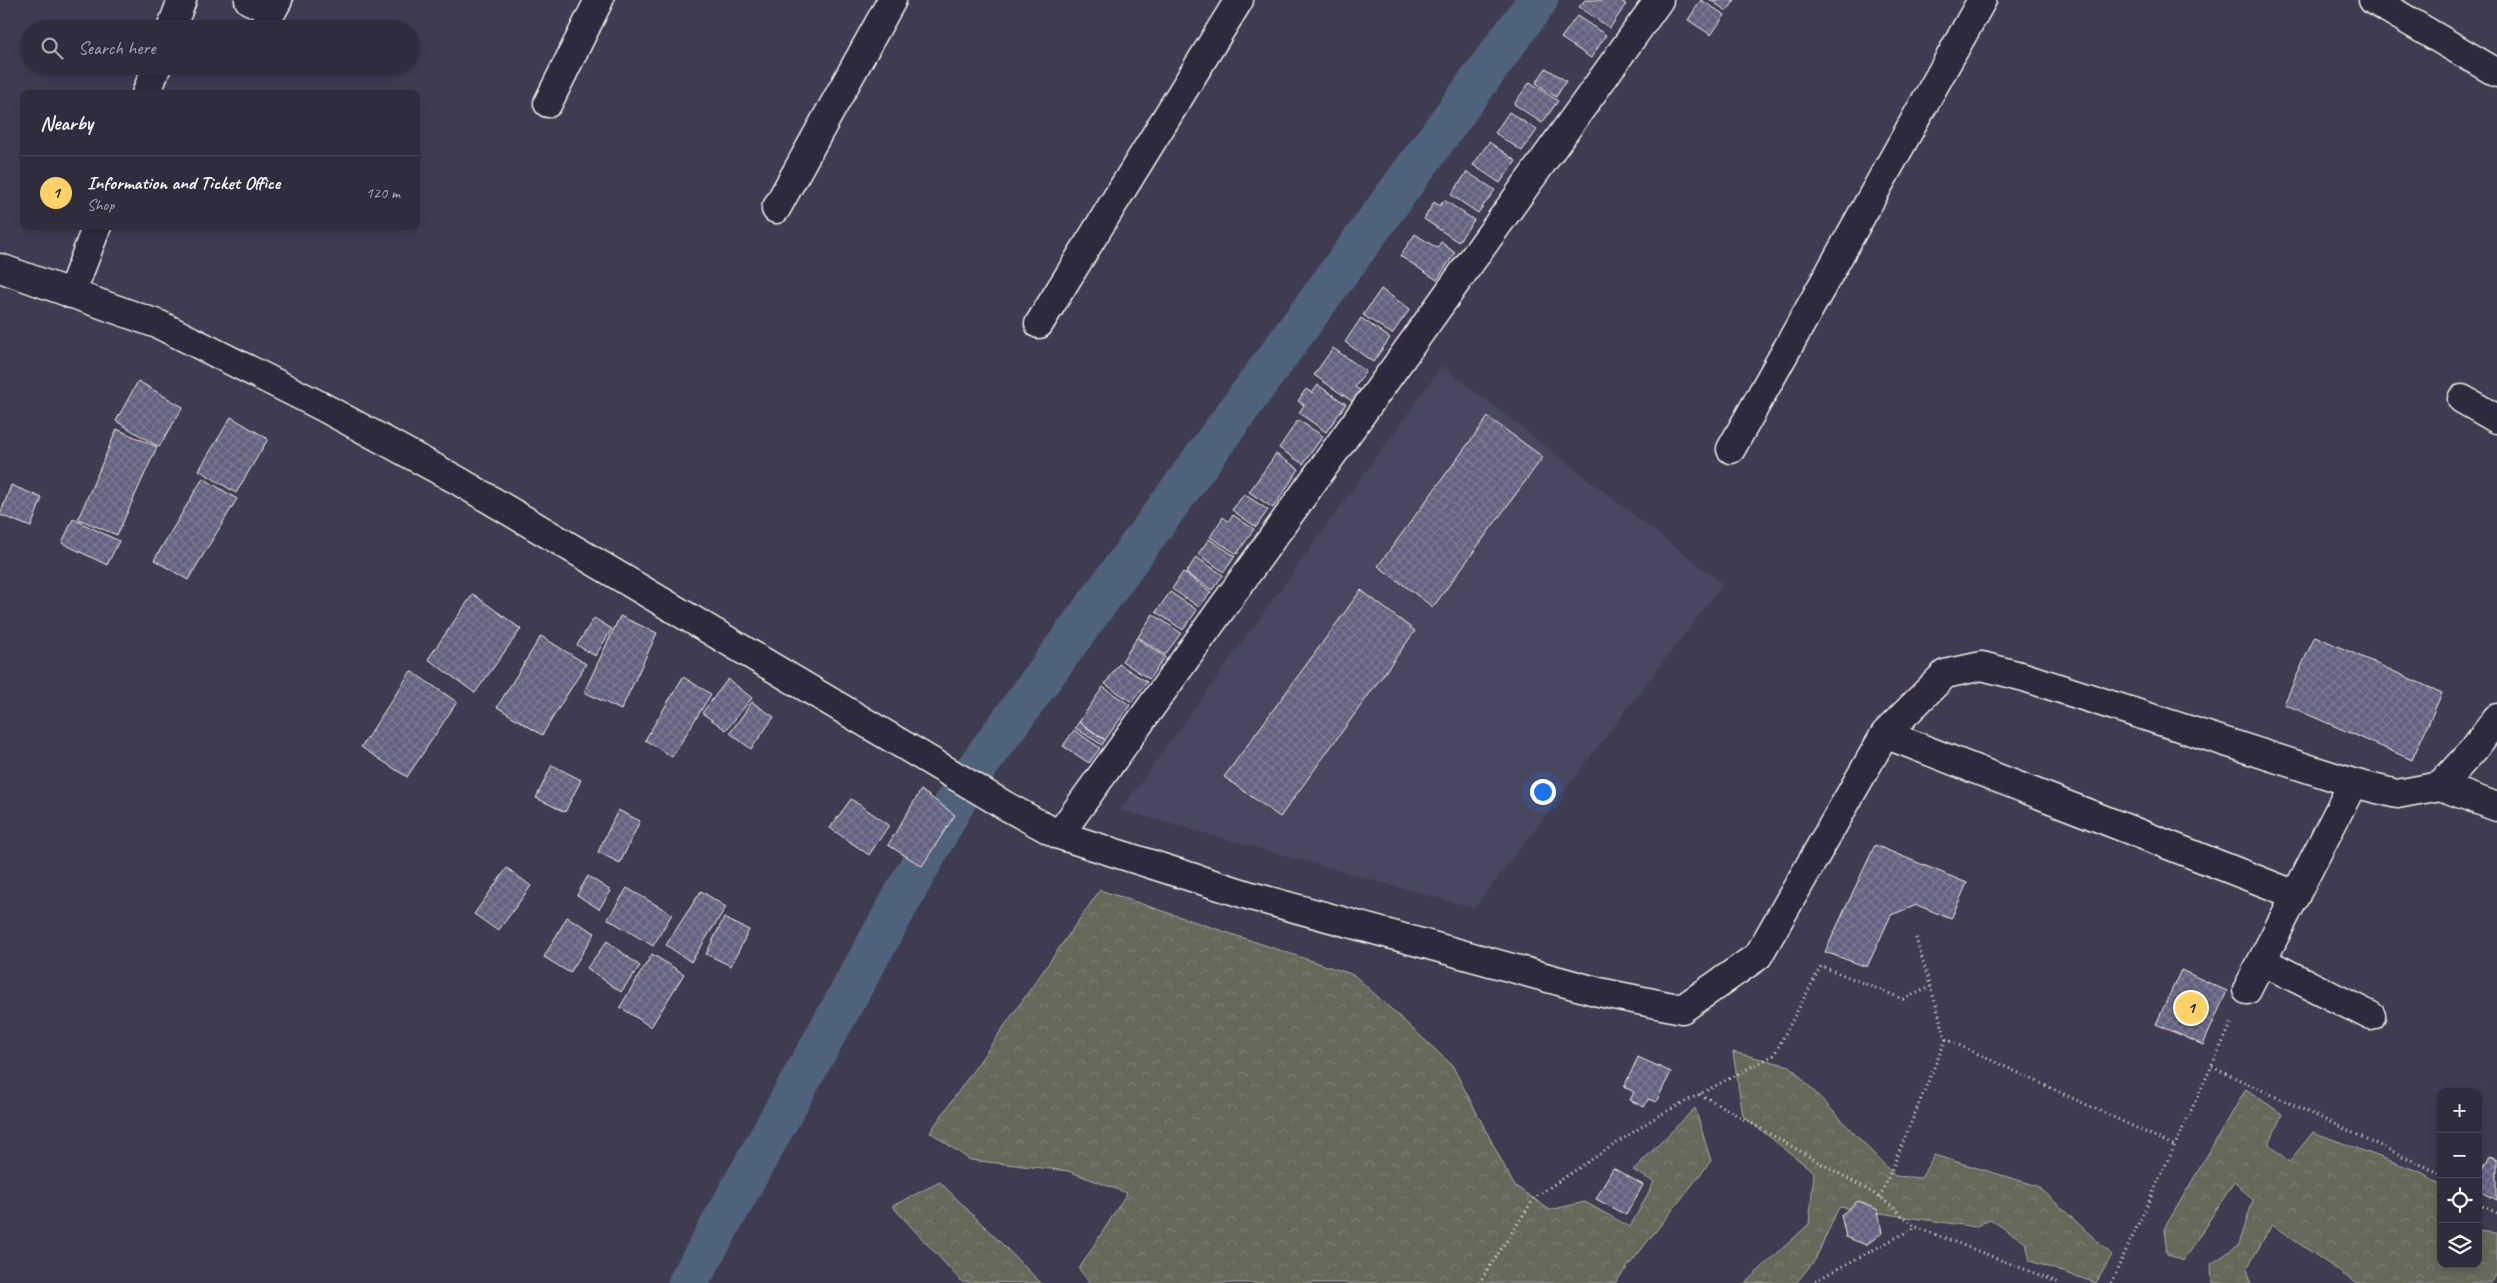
<!DOCTYPE html>
<html lang="en">
<head>
<meta charset="utf-8">
<style>
  :root { --surface:#2f2c3d; --page:#373444; --text:#f1f3f6; --muted:#a7a7b0; --line:#4a4857; --accent:#ffd166 }
  body { margin:0; font-family:Caveat,sans-serif; background:var(--page); color:var(--text) }
  .controls { position:absolute; right:15px; bottom:15px; display:grid; overflow:hidden; border-radius:10px; box-shadow:0 2px 8px #0003 }
  .controls button { width:45px; height:45px; display:grid; place-items:center; padding:0; border:0; border-bottom:1px solid var(--line); background:var(--surface); color:var(--text); font:25px sans-serif }
  .you { position:absolute; left:1542px; top:791px; width:18px; height:18px; margin:-12px; border:4px solid #fff; border-radius:50%; background:#1a73e8; box-shadow:0 0 0 8px #1a73e833 }
  .badge { display:grid; place-items:center; width:32px; height:32px; border-radius:50%; background:var(--accent); color:#111; font-size:16px; font-weight:700 }
  .pin { position:absolute; translate:-50% -50%; border:2px solid #fff; box-shadow:0 1px 5px #0006 }
  .list { margin:0; padding:0; list-style:none }
  h2 { display:flex; justify-content:space-between; align-items:center; height:65px; margin:0; padding:0 20px; font-size:21px }
  h2 small { font-size:16px; font-weight:400; color:var(--muted) }
  .list li { display:grid; grid-template-columns:32px 1fr auto; gap:15px; align-items:center; box-sizing:border-box; height:75px; padding:0 20px; border-top:1px solid var(--line) }
  .list b { display:block; font-size:19px; white-space:nowrap }
  .list p { margin:0; font-size:16px; white-space:nowrap; color:var(--muted) }
  .list em { font-size:16px; font-style:normal; color:var(--muted) }
  .icon { flex:none; width:28px; height:28px; fill:none; stroke:currentColor; stroke-width:2; stroke-linecap:round; stroke-linejoin:round }
  .map { position:relative; flex:none; width:2497px; height:1283px; overflow:hidden }
  .search { position:absolute; background:var(--surface); box-shadow:0 2px 8px #0003; left:20px; top:20px; width:400px; height:55px; display:flex; align-items:center; gap:12px; box-sizing:border-box; padding:0 18px; border-radius:28px; color:var(--muted); font-size:19px }
  .panel { position:absolute; background:var(--surface); box-shadow:0 2px 8px #0003; left:20px; top:90px; width:400px; height:140px; border-radius:10px }
  .map>svg:first-child { display:block }
  .built { fill:#4a475f }
  .forest { fill:url(#forest-crowns); stroke:#adaca1 }
  .lines { fill:none; stroke-linecap:round; stroke-linejoin:round }
  .canal { stroke:#50627b; stroke-width:40 }
  .building { fill:url(#building-cross-hatch); stroke:#f4f1e8 }
  .minor-casing { stroke:#f4f1e8; stroke-width:31 }
  .path { stroke:#f4f1e8; stroke-width:3; stroke-dasharray:1 4; stroke-linecap:butt }
  .minor { stroke:#2f2a3d; stroke-width:28 }
</style>
</head>
<body>
<div class="map">
<svg width="2497" height="1283" viewBox="0 0 2497 1283">
  <defs>
    <pattern id="forest-crowns" width="20" height="18" patternUnits="userSpaceOnUse" patternTransform="scale(1.25)"><rect width="20" height="18" fill="#66685a"/><path d="M2 6a3 3 0 1 1 6 0M12 15a3 3 0 1 1 6 0" fill="none" stroke="#7c7e72"/></pattern>
    <pattern id="building-cross-hatch" width="8" height="8" patternUnits="userSpaceOnUse" patternTransform="scale(1.25)"><rect width="8" height="8" fill="#646280"/><path d="M0 0l8 8M0 8l8-8" fill="none" stroke="#7b7992"/></pattern>
  </defs>
  <rect width="100%" height="100%" fill="#3f3b51"/>
  <filter id="ink" filterUnits="userSpaceOnUse"><feTurbulence type="fractalNoise" baseFrequency=".02" numOctaves="2"/><feDisplacementMap in="SourceGraphic" scale="10" xChannelSelector="R" yChannelSelector="G"/><feConvolveMatrix kernelMatrix="1 2 1 2 8 2 1 2 1" color-interpolation-filters="sRGB"/></filter>
  <g filter="url(#ink)">
    <!-- built -->
    <path class="built" d="M1442 366 1723 584 1474 908 1121 810Z"/>
    <!-- forest -->
    <path class="forest" d="M1100 890 1354 975 1452 1065 1514 1185 1550 1210 1585 1202 1630 1227 1654 1182 1633 1170 1695 1108 1711 1161 1615 1283H1090L1079 1269 1127 1193 1068 1171 970 1160 930 1132Z
      M1733 1052 1790 1066 1895 1176 1921 1178 1934 1155 2038 1186 2112 1255 2096 1283 2030 1261 2026 1243 1990 1219 1975 1227 1839 1207 1815 1260 1796 1283H1745L1809 1224 1814 1172 1743 1116Z
      M2246 1089 2282 1114 2269 1144 2289 1162 2313 1132 2423 1173 2441 1185V1264H2478V1231L2497 1233V1274L2491 1283H2356L2272 1225 2247 1268 2251 1283H2212L2211 1264 2239 1245 2253 1200 2234 1182 2183 1261 2167 1254 2164 1229Z
      M940 1182 1041 1283 962 1282 892 1206Z"/>
    <g class="lines">
      <!-- canal -->
      <path class="canal" d="M688 1283 967 781 1538 0"/>
    </g>
    <!-- building -->
    <path class="building" d="M1585 0H1620L1626 4 1610 28 1579 7Z
      M1701 0 1725 15 1711 35 1688 20Z
      M1710 0H1735L1727 11Z
      M1577 16 1606 35 1591 58 1561 38Z
      M1546 68 1566 81 1556 97 1536 83Z
      M1530 82 1558 101 1542 123 1514 104Z
      M1509 112 1537 130 1522 151 1495 133Z
      M1489 142 1516 161 1500 183 1473 165Z
      M1467 172 1495 190 1478 213 1451 195Z
      M1444 200 1474 220 1458 242 1424 219 1434 202 1440 206Z
      M1415 234 1437 248 1441 242 1455 253 1437 280 1400 256Z
      M1381 289 1410 309 1392 334 1363 315Z
      M1361 318 1390 338 1373 362 1345 342Z
      M1333 348 1366 371 1355 387 1361 391 1353 402 1314 375Z
      M138 381 183 407 159 447 116 421Z
      M1318 385 1346 404 1326 432 1299 413 1304 405 1298 401 1306 389 1312 393Z
      M231 417 268 439 236 493 199 470Z
      M1488 417 1543 457 1433 607 1378 566Z
      M1298 420 1323 436 1303 464 1279 448Z
      M117 429 157 447 117 535 78 519Z
      M1276 454 1299 469 1273 508 1249 492Z
      M203 478 237 499 188 580 154 560Z
      M11 485 42 498 31 527 0 515Z
      M1244 494 1268 510 1256 527 1232 510Z
      M1233 515 1254 529 1237 554 1210 537 1223 517 1228 521Z
      M73 519 119 541 107 565 62 543Z
      M1209 539 1235 556 1224 572 1198 554Z
      M1196 557 1223 575 1212 590 1186 573Z
      M1183 572 1211 592 1199 607 1172 589Z
      M1361 590 1415 631 1280 817 1224 777Z
      M1170 592 1197 610 1183 630 1156 612Z
      M473 594 521 629 475 693 428 659Z
      M1153 614 1181 633 1165 655 1138 637Z
      M620 616 657 633 621 710 584 692Z
      M594 618 612 629 595 656 577 645Z
      M541 636 586 664 542 735 497 707Z
      M2315 636 2442 693 2412 760 2284 704Z
      M1137 638 1165 657 1149 679 1122 661Z
      M1119 664 1147 682 1132 702 1105 684Z
      M411 671 457 702 407 777 361 747Z
      M683 677 711 694 672 757 645 740Z
      M728 679 752 698 726 730 702 713Z
      M1103 687 1130 705 1105 740 1079 722Z
      M752 702 774 717 751 749 730 733Z
      M1079 722 1105 740 1102 745 1075 728Z
      M1074 730 1100 748 1089 763 1063 746Z
      M552 765 581 780 565 812 536 798Z
      M921 790 955 815 922 866 888 845Z
      M851 799 889 825 869 855 830 828Z
      M618 810 640 821 620 863 598 852Z
      M1875 845 1967 883 1951 919 1917 905 1891 915 1867 967 1825 952Z
      M507 868 531 886 498 931 474 914Z
      M588 876 611 891 599 909 577 895Z
      M627 888 672 914 653 946 608 919Z
      M701 891 726 907 691 962 666 945Z
      M567 917 595 933 570 973 544 957Z
      M724 918 749 930 731 966 706 954Z
      M607 941 640 966 621 992 587 968Z
      M652 954 684 974 651 1027 620 1007Z
      M2181 970 2227 991 2203 1045 2156 1024Z
      M1638 1057 1671 1072 1656 1102 1648 1099 1644 1107 1630 1100 1634 1092 1624 1087Z
      M2490 1156 2497 1159V1200L2478 1190V1179Z
      M1613 1168 1643 1185 1626 1215 1596 1199Z
      M1858 1201 1878 1210 1882 1233 1866 1245 1846 1237 1841 1215Z"/>
    <g class="lines">
      <defs>
        <path id="minor" d="M249 0 272 11 278 0
          M2373 0 2497 73
          M171 29 182 0
          M146 94 157 66
          M548 103 599 0
          M776 209 892 0
          M0 268 160 325 321 406 457 480 1006 806 1059 835 1251 896 1599 992 1682 1009 1758 956 1885 734 1945 674 1982 666 2024 677 2353 783 2397 794 2440 786 2474 749 2497 718
          M71 294 97 226
          M1039 324 1239 0
          M2462 399 2497 419
          M1731 449 1982 0
          M1885 734 2296 895
          M2440 786 2497 807
          M1059 835 1659 0
          M2262 961 2371 1016
          M2247 990 2353 783"/>
      </defs>
      <!-- minor casing -->
      <use href="#minor" class="minor-casing"/>
      <!-- path -->
      <path class="path" d="M1916 938 1946 1039 2175 1146
        M2212 1067 2441 1174
        M1700 1094 1880 1197 1916 1227 2060 1283
        M1880 1197 1946 1039
        M2478 1204 2497 1213
        M1479 1283 1535 1197 1656 1117 1774 1055 1821 966 1903 999 1931 987
        M1811 1283 1916 1227
        M2111 1283 2233 1020"/>
      <!-- minor -->
      <use href="#minor" class="minor"/>
    </g>
  </g>
</svg>
<div class="controls">
<button>+</button>
<button>−</button>
<button><svg class="icon" aria-label="locate" viewBox="0 0 24 24"><circle cx="12" cy="12" r="6"/><path d="M12 2v4M12 18v4M2 12h4M18 12h4"/></svg></button>
<button><svg class="icon" aria-label="layers" viewBox="0 0 24 24"><path d="M12 4l9 5-9 5-9-5zM3 14l9 5 9-5"/></svg></button>
</div>
<div class="you"></div>
<div class="pin badge" style="left:2191px;top:1008px">1</div>
<div class="search"><svg class="icon" aria-label="search" viewBox="0 0 24 24"><circle cx="10" cy="10" r="6"/><path d="M15 15l6 6"/></svg>Search here</div>
<section class="panel">
<h2>Nearby<small></small></h2>
<ul class="list">
<li><span class="badge">1</span><div><b>Information and Ticket Office</b><p>Shop</p></div><em>120 m</em></li>
</ul>
</section>
</div>
</body>
</html>
